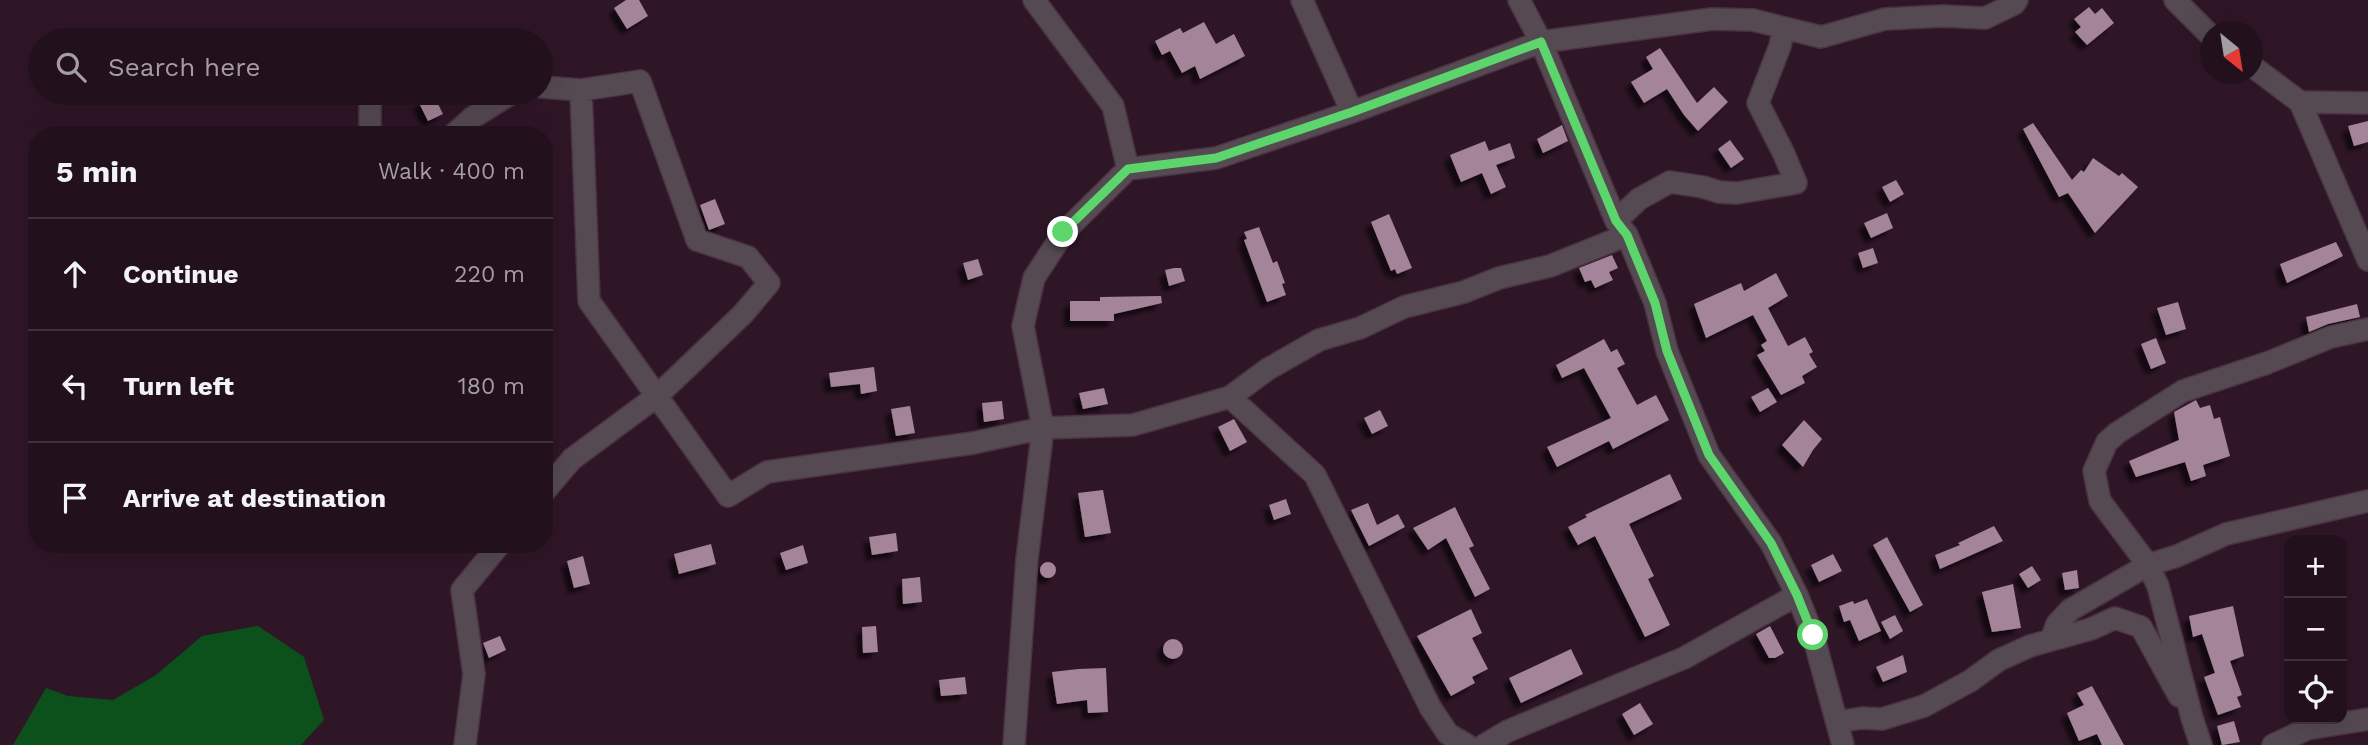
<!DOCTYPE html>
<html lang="en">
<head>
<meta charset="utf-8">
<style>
  :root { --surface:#23101d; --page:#2f1e2a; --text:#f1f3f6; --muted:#a39da4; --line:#40303b }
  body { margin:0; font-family:"Work Sans",sans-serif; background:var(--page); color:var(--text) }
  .controls { position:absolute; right:21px; bottom:21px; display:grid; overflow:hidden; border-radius:14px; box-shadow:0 7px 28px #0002 }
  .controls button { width:63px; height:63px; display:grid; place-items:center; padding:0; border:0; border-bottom:2px solid var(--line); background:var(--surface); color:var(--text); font:35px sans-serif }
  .compass { position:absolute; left:2200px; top:21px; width:63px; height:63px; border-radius:50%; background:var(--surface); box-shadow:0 7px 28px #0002; rotate:150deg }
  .stop { position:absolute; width:21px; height:21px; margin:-16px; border:5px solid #5cd56d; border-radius:50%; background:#fff }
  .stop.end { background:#5cd56d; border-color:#fff; box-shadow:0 2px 7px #0008 }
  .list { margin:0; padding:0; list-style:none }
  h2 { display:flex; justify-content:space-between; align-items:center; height:91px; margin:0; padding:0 28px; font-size:30px }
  h2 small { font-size:23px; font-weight:400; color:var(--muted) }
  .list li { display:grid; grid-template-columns:46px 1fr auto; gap:21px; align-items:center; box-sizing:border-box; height:112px; padding:0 28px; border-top:2px solid var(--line) }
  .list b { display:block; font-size:26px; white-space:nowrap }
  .list em { font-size:23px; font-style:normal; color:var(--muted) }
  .icon { flex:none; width:38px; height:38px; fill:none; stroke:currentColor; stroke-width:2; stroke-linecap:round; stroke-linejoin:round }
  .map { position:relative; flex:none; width:2368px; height:745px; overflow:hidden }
  .search { position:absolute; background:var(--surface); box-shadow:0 7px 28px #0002; left:28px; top:28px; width:525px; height:77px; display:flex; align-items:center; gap:18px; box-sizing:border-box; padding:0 24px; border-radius:38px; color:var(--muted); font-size:26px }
  .panel { position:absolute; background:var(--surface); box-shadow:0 7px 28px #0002; left:28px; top:126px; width:525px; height:427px; border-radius:28px }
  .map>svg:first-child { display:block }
  .green { fill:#0c501b }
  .building { fill:#a38498; filter:url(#shadow) }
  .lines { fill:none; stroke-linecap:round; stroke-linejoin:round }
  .minor-casing { stroke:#4a3343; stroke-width:24 }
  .minor { stroke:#564a52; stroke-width:21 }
  .route { stroke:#5cd56d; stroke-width:9 }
</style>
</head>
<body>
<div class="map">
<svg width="2368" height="745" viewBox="0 0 2368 745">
  <defs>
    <filter id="shadow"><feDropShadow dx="-6" dy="6" stdDeviation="2" flood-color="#0009"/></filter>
  </defs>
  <rect width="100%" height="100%" fill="#2f1627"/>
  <!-- green -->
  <path class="green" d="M258 626 304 657 324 720 301 745H13L46 688 68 696 113 700 156 675 202 636Z"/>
  <!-- building -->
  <path class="building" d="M626 0H639L648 16 627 29 614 8Z
    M2089 7 2095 14 2102 8 2114 23 2087 45 2075 32 2081 27 2074 19Z
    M1204 22 1216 44 1234 34 1245 56 1200 79 1195 66 1182 73 1170 51 1162 55 1155 41 1180 28 1183 33Z
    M1660 48 1697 103 1714 87 1728 102 1698 131 1684 115 1667 89 1644 103 1631 82 1653 69 1646 57Z
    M434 96 443 114 428 121 419 103Z
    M2368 121V142L2354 146 2348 126Z
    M2033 123 2072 180 2081 170 2084 172 2093 158 2119 176 2122 173 2138 187 2095 233 2068 193 2059 197 2023 129Z
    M1562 125 1568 141 1543 153 1537 139Z
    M1730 140 1744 159 1731 168 1718 149Z
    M1485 141 1489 151 1510 143 1515 158 1496 165 1506 187 1491 194 1482 173 1461 182 1450 155Z
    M1896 180 1904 194 1890 202 1882 187Z
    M715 199 725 224 709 230 700 205Z
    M1887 213 1893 228 1871 238 1864 223Z
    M1389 214 1412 268 1397 274 1395 269 1391 271 1371 222Z
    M1259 227 1273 263 1277 261 1285 283 1282 284 1286 295 1267 302 1244 240 1247 239 1244 232Z
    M2336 242 2343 256 2287 283 2280 264Z
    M1873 248 1878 263 1863 268 1858 253Z
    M1612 255 1618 268 1609 272 1613 280 1595 288 1591 280 1585 282 1579 268Z
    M978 259 983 275 968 280 963 263Z
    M1174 268H1181L1185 281 1169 286 1165 270Z
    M1776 273 1788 296 1768 308 1788 346 1805 337 1813 352 1809 354 1817 367 1802 376 1805 383 1781 395 1757 355 1765 351 1761 345 1767 341 1753 315 1706 338 1694 304 1741 283 1744 291Z
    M1161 296 1162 303 1114 314V321H1070V301H1100V297Z
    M2178 302 2186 329 2166 335 2157 308Z
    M2357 304 2360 317 2328 324 2309 332 2306 317Z
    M2156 338 2166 363 2151 369 2141 344Z
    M1604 339 1611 352 1617 349 1625 364 1617 368 1637 405 1656 395 1669 420 1613 449 1609 441 1557 467 1547 447 1611 418 1584 368 1562 378 1556 365Z
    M874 367 877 391 861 394 860 384 831 387 829 373Z
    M1104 388 1108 404 1083 409 1079 393Z
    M1768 388 1777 402 1760 412 1751 397Z
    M2196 400 2200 408 2210 405 2214 419 2220 417 2230 456 2203 465 2206 476 2191 481 2185 462 2136 477 2129 461 2179 440 2174 412Z
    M1002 401 1004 419 984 422 982 403Z
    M910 406 915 433 896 436 891 409Z
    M1380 410 1388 426 1372 434 1364 418Z
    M1234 419 1247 442 1230 451 1218 427Z
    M1804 420 1822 439 1813 450 1803 467 1782 445Z
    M1670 474 1682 499 1629 524 1654 576 1648 579 1670 625 1645 637 1595 536 1578 545 1568 527 1587 517 1585 515Z
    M1103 490 1111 533 1085 537 1078 493Z
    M1286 499 1291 514 1274 520 1269 505Z
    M1368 503 1377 525 1398 514 1405 527 1369 546 1351 510Z
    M1455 507 1474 546 1469 548 1490 589 1475 597 1446 538 1428 550 1413 528Z
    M1994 526 2003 541 1940 569 1935 555 1960 545 1958 543Z
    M896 533 898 551 872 555 869 537Z
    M1887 537 1923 605 1910 612 1873 545Z
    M711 544 716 564 679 574 674 554Z
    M803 545 808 563 786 570 780 553Z
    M1833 554 1842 571 1819 582 1811 565Z
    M583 556 590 584 574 588 567 561Z
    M1040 570a8 8 0 1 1 16 0a8 8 0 1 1-16 0Z
    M2032 566 2041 580 2028 588 2019 574Z
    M2077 570 2079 588 2065 590 2062 573Z
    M920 577 922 602 903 604 902 579Z
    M2013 584 2021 628 1992 632 1982 592Z
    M1867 599 1881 631 1859 641 1850 620 1844 622 1839 606 1853 601 1854 604Z
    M2233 606 2244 656 2230 661 2242 695 2237 697 2241 707 2218 715 2204 677 2215 673 2202 634 2193 637 2189 616Z
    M1471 609 1482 633 1472 638 1488 669 1472 677 1475 683 1451 696 1417 636Z
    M1895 615 1903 631 1890 639 1881 622Z
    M876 626 878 652 863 653 862 627Z
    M1770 626 1784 653 1775 658H1769L1756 634Z
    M500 636 506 650 489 658 483 643Z
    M1163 649a10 10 0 1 1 20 0a10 10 0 1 1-20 0Z
    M1571 649 1583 674 1521 703 1509 678Z
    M1903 655 1907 672 1883 682 1876 667Z
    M1106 668 1108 712 1088 713 1087 700 1057 704 1052 672 1078 669Z
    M965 677 967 694 941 696 939 680Z
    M2092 686 2124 745H2102L2097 734 2079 741 2067 713 2084 705 2077 693Z
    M1640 703 1653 724 1634 735 1622 714Z
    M2234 721 2240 742 2222 745 2217 726Z"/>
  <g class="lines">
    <defs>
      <path id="minor" d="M1302 0 1352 112
        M1519 0 1541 42 1616 221 1627 235 1655 303 1667 351 1709 455 1771 543 1797 595 1813 635 1843 745
        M2175 0 2210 35
        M2252 66 2300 102 2368 260
        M541 87 581 90 640 81 697 240 748 257 769 283 743 314 657 396 572 459 544 492
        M581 90 589 301 728 496 767 472 973 443 1043 428 1133 425 1230 397 1268 369 1319 340 1360 328 1404 307 1464 292 1499 278 1550 266 1627 235
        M370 93V135
        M2300 102 2368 103
        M453 135 472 118 512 93
        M1128 169 1216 158 1352 112 1541 42 1712 19 1753 20 1821 37 1885 19 1943 16 1985 18 2014 4 2017 0
        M1616 221 1639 199 1670 182 1703 187 1719 192 1737 193 1796 183 1784 154 1758 103 1780 46 1784 28
        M1230 397 1315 475 1430 707 1448 734 1467 745
        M2051 640 2057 624 2070 610 2148 565 2177 556 2226 534 2368 501
        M1837 722 1862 718 1882 719 1924 706 1970 681 1999 660 2030 646 2091 629 2115 618 2141 627 2179 696
        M465 745 474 674 462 590 500 544
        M1014 745 1027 559 1043 428 1023 326 1034 278 1064 232 1128 169 1113 106 1034 0
        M1484 745 1508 731 1684 658 1797 595
        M2201 745 2192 718 2158 586 2148 565 2100 501 2094 471 2107 442 2117 433 2183 391 2267 363 2331 337 2368 329
        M2273 745 2307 729 2368 719"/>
    </defs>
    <!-- minor casing -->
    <use href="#minor" class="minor-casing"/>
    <!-- minor -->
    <use href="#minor" class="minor"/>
  </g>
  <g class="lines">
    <!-- route -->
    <path class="route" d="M1063 232 1128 169 1216 158 1352 112 1541 42 1616 221 1627 235 1655 303 1667 351 1709 455 1771 543 1797 595 1813 635"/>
  </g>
</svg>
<div class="controls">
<button>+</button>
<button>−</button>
<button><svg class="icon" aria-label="locate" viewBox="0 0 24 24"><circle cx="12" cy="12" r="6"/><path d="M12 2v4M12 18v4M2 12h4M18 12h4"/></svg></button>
</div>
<svg class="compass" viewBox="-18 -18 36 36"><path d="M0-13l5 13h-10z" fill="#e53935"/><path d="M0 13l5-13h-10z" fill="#a39da4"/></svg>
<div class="stop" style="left:1813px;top:635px"></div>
<div class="stop end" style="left:1063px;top:232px"></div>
<div class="search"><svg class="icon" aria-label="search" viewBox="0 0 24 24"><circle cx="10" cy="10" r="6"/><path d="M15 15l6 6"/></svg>Search here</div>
<section class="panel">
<h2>5 min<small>Walk · 400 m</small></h2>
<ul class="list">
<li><svg class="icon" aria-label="ahead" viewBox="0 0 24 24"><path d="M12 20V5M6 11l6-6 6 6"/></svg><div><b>Continue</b></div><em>220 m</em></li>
<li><svg class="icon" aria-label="left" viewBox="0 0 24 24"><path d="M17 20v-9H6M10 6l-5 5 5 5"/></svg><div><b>Turn left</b></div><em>180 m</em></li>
<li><svg class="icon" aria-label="arrive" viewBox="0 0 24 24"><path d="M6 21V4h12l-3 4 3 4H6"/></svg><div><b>Arrive at destination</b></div></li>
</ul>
</section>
</div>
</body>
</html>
